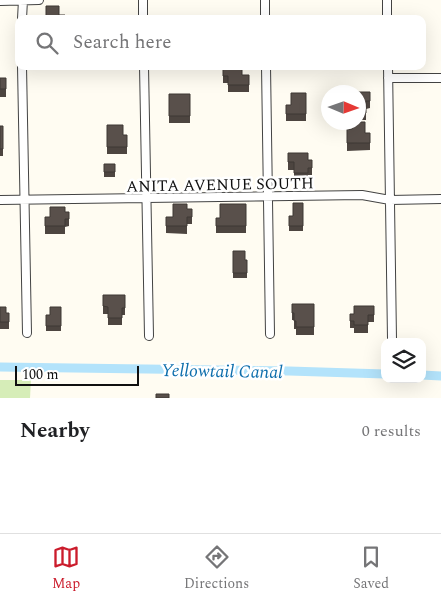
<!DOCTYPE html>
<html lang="en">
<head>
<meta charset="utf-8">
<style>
  :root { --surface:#fff; --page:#f6f6f6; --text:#202124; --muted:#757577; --line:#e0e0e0; --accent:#cb1c2c }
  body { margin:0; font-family:Spectral,serif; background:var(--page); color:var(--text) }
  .controls { position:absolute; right:15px; bottom:15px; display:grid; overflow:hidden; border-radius:10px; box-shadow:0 5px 20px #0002 }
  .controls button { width:45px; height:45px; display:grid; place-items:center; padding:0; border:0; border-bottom:1px solid var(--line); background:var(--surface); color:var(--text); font:25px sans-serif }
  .compass { position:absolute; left:321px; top:85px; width:45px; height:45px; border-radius:50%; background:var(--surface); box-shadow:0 5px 20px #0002; rotate:92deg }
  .scale { position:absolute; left:15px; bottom:12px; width:124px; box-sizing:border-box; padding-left:5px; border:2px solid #101010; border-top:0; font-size:14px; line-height:18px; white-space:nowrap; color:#101010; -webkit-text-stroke:4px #fff; paint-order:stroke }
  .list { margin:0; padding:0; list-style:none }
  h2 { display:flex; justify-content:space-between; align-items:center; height:65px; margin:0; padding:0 20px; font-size:21px }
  h2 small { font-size:16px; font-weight:400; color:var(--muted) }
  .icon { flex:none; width:28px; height:28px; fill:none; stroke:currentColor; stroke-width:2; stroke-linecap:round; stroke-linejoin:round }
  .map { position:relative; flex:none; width:441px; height:398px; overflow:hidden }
  .search { position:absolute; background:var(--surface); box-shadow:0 5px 20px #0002; left:15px; right:15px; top:15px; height:55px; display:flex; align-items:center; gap:12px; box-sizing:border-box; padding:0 18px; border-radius:10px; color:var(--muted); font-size:19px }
  .sheet { height:135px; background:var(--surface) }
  nav { display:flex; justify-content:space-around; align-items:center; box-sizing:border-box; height:70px; border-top:1px solid var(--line); background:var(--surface); font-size:14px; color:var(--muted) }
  nav a { display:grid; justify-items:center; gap:2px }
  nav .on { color:var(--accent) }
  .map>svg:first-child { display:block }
  .grass { fill:#d6edb8 }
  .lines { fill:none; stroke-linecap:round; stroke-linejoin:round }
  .canal { stroke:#b3e3fb; stroke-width:9 }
  .street-casing { stroke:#434343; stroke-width:10 }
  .street { stroke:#fff; stroke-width:8 }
  .wall { fill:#4d4540 }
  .building { fill:#59504b; stroke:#3e3834 }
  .labels { text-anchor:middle; stroke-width:5; stroke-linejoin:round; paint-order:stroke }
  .street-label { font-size:16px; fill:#101010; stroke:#fff }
  .water-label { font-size:18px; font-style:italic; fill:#0e6eac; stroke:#fff }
</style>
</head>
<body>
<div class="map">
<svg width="441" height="398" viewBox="0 0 441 398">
  <rect width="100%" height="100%" fill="#fffcf2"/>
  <!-- grass -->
  <path class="grass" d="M0 380H31L30 398H0Z"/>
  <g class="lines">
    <!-- canal -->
    <path class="canal" d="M0 367 289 371 385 374
      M422 375 441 376"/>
    <defs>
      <path id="street" d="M143 0V19
        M265 0V19
        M387 0V19
        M0 1 39 0
        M22 19 23 0
        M22 66 27 333
        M144 66 149 336
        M266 66 270 334
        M388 66 392 339
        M388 78H441
        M0 200 362 195 390 200 441 199"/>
    </defs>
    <!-- street casing -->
    <use href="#street" class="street-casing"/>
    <!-- street -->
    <use href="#street" class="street"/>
  </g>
  <!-- wall -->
  <path class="wall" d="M223 69 242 75H249V92H228V83H223Z
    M0 78H6V97H0Z
    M358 92H370V108L366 109V120H358Z
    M306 93V121H286V105H291Z
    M169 94H190V123H169Z
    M107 125 123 135H127V154H107Z
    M0 126H3V156H0Z
    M347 129 365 133H370V150L347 151Z
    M288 153 308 160 312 168V175H308V180H294V170H288Z
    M104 164H115V177H104Z
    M303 203V231H289V216H293Z
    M246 204V233H216V218H220Z
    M187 209H192V224H187V234L166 233V217H173Z
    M65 212H69V226L65 227V234H45V217H50Z
    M233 251 245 260H247V278H233Z
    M103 295H125V315H122V325H108V314H103Z
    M292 304H314V335H296V329H294V320H292Z
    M374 306V322H368V333H354V328H350V314H354Z
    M0 307 6 313H9V329H0Z
    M61 307V331H46V315H50Z"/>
  <!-- building -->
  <path class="building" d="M46 6H59V15H65V19H46Z
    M228 66H242V75H249V85H228V76H223V69H228Z
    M0 78H6V89H0Z
    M351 92H370V101H366V113H358V92Z
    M291 93H306V114H286V105H291Z
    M169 94H190V116H169Z
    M352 122H365V133H370V143H347V129H352Z
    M107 125H123V135H127V147H107Z
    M0 126H3V149H0Z
    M288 153H308V160H312V168H308V173H294V162H288Z
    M104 164H115V172H104Z
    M293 203H303V226H289V216H293Z
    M173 204H187V209H192V217H187V226H166V217H173Z
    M220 204H246V226H216V218H220Z
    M50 207H65V212H69V219H65V226H45V217H50Z
    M233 251H245V260H247V273H233Z
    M103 295H125V308H122V318H108V307L103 306Z
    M292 304H314V327H296V321H294V313H292Z
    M354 306H374V315H368V325H354V321H350V314H354Z
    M0 307H6V313H9V322H0Z
    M50 307H61V326H46V315H50Z
    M156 394H169V398H156Z"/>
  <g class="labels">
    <!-- street labels -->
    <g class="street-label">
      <text transform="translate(220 184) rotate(-1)" y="6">ANITA AVENUE SOUTH</text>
    </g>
    <!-- water labels -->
    <g class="water-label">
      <text transform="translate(222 371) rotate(1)" y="6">Yellowtail Canal</text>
    </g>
  </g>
</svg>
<div class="controls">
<button><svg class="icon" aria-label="layers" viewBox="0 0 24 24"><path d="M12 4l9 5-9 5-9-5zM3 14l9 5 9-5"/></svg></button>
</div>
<svg class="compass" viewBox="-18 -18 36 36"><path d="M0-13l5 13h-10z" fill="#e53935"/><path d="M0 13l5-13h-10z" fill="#757577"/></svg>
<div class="scale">100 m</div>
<div class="search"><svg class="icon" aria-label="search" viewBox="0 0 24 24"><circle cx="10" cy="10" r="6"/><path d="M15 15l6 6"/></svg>Search here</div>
</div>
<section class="sheet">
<h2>Nearby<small>0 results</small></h2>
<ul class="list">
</ul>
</section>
<nav>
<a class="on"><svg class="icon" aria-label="map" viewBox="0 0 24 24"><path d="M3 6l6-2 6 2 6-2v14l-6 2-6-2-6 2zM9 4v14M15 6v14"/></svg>Map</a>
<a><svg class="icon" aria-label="directions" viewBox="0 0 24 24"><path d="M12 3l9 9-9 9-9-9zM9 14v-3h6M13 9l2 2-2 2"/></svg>Directions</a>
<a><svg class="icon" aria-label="saved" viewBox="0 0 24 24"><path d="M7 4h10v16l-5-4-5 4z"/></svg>Saved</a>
</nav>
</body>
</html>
